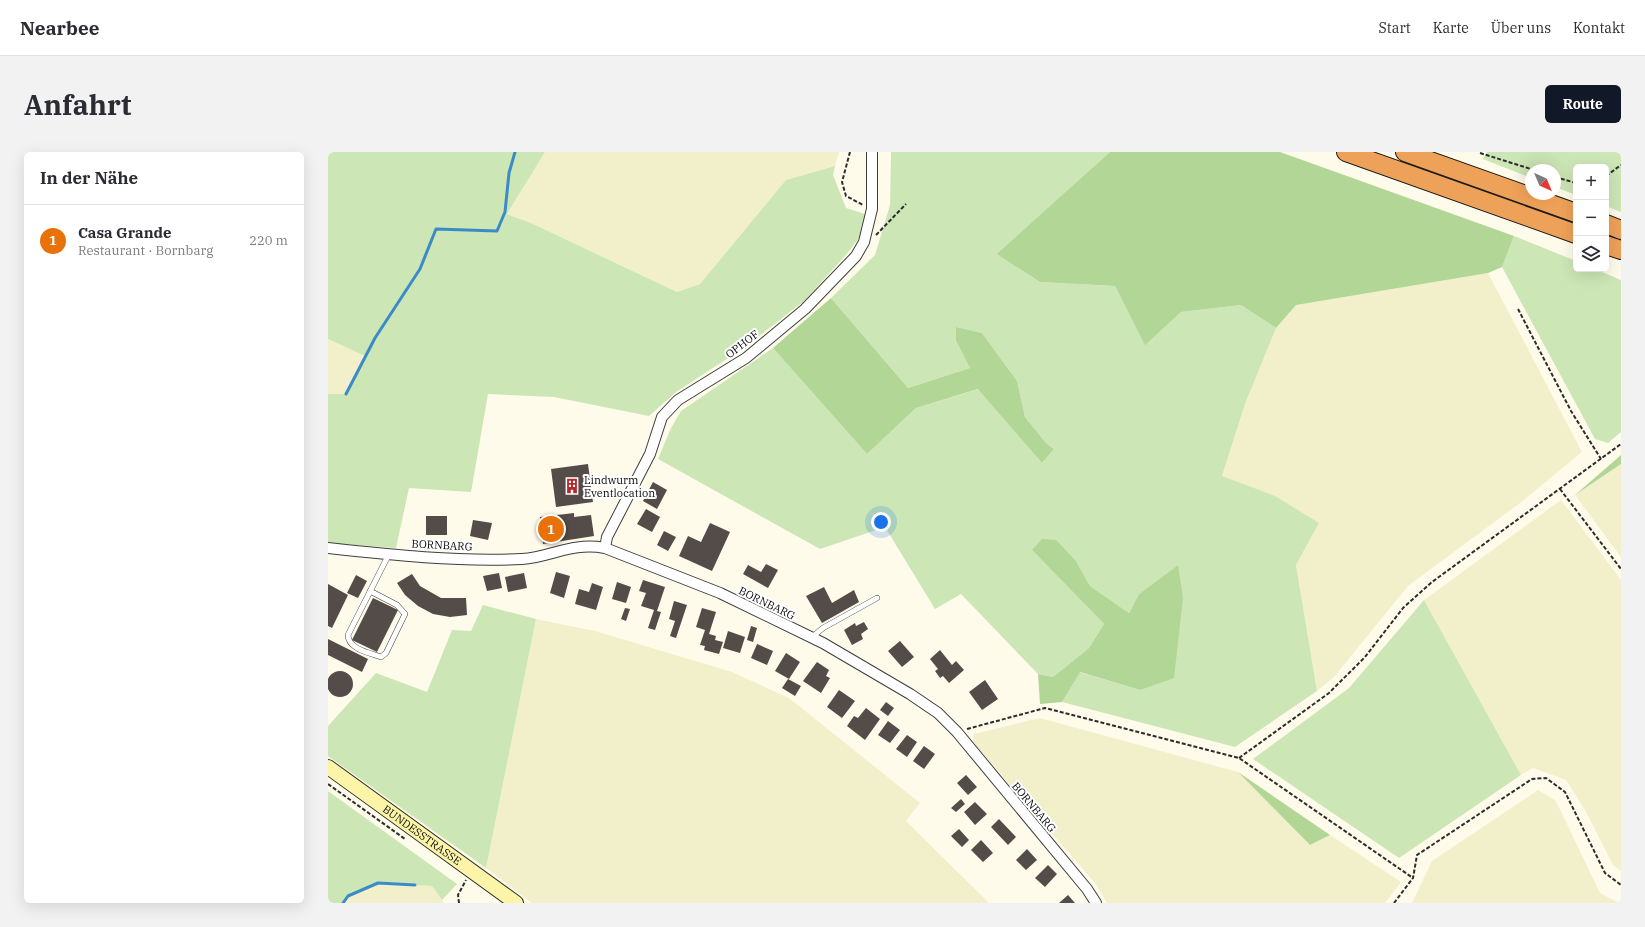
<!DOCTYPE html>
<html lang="de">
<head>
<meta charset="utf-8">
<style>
  :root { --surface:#fff; --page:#f2f2f3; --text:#2b2b33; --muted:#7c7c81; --line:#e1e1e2; --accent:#111827 }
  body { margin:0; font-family:"IBM Plex Serif",serif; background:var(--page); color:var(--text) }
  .controls { position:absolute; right:12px; top:12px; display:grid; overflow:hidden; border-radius:6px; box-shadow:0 4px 16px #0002 }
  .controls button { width:36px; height:36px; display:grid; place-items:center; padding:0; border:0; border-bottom:1px solid var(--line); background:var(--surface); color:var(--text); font:20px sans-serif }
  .compass { position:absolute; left:1197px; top:12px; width:36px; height:36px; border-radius:50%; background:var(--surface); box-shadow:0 4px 16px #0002; rotate:136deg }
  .you { position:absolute; left:553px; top:370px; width:14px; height:14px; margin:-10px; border:3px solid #fff; border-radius:50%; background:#1a73e8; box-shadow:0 0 0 6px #1a73e833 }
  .badge { display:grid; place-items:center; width:26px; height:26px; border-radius:50%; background:var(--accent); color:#fff; font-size:13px; font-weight:700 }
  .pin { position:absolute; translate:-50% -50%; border:2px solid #fff; box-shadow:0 1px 4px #0006 }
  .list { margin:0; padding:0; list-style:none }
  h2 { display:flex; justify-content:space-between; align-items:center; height:52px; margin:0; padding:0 16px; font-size:17px }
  h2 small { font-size:13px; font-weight:400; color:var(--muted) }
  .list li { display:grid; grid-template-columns:26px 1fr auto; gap:12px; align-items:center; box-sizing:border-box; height:72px; padding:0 16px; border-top:1px solid var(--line) }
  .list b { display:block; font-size:15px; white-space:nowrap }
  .list p { margin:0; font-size:13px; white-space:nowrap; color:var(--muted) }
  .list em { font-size:13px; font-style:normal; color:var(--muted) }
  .icon { flex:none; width:22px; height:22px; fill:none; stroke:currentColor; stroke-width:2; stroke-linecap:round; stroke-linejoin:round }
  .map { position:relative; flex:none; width:1293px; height:751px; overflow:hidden; border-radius:6px }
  header { display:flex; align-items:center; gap:24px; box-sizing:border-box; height:56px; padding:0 20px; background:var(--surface); border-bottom:1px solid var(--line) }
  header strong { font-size:19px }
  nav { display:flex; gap:22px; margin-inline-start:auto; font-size:14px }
  .intro { display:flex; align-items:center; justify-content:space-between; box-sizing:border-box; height:96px; padding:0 24px }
  h1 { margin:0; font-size:28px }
  .button { padding:10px 18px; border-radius:6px; background:var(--accent); color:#fff; font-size:14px; font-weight:700 }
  main { display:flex; gap:24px; padding:0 24px }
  aside { flex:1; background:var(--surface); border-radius:6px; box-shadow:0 4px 16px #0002 }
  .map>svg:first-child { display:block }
  .farmland { fill:#f2f0cb }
  .green { fill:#cde6b6 }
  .forest { fill:#b1d696 }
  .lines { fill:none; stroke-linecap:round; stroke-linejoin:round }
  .stream { stroke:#3b8bc7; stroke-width:3 }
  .building { fill:#534c48 }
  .lane-casing { stroke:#3e3e3e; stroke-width:6 }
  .street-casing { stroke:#3e3e3e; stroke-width:12 }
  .secondary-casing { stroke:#2d2d2d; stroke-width:16 }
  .highway-casing { stroke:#1c1c1c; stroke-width:20 }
  .path { stroke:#2d2d2d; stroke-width:2; stroke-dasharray:4 2; stroke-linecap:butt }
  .lane { stroke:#fff; stroke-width:5 }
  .street { stroke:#fff; stroke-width:10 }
  .secondary { stroke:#fcf5a7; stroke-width:14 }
  .highway { stroke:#eea158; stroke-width:18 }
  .labels { text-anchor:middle; stroke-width:4; stroke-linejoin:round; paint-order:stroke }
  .street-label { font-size:11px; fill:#0b0b0b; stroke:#fff }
  .poi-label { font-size:11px; fill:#0b0b0b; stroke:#fff; text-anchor:start }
</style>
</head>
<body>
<header>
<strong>Nearbee</strong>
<nav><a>Start</a><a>Karte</a><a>Über uns</a><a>Kontakt</a></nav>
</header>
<div class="intro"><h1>Anfahrt</h1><a class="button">Route</a></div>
<main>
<aside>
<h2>In der Nähe<small></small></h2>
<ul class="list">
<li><span class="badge" style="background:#e8710a">1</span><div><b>Casa Grande</b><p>Restaurant · Bornbarg</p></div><em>220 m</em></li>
</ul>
</aside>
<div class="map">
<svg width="1293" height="751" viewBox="0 0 1293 751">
  <rect width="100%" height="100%" fill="#fefbea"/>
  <!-- farmland -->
  <path class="farmland" d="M217 0H511L507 14 458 28 372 132 349 140 203 71 179 62Z
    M1160 121 1254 300 1192 351 1080 434 1006 525 989 539 968 413 991 371 894 324 917 252 948 176 968 153Z
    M0 187 37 204 18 242H0Z
    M1293 312V405L1247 343Z
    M1233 348 1293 428V719L1285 713 1257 658 1238 628 1205 616 1193 623 1096 448Z
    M208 467 267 479 404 520 461 546 592 651 578 669 661 751H204L158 716Z
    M712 566 910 620 982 693 1002 683 1073 730 1057 751H779L767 731 645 590 646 582Z
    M1210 638 1228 649 1272 741 1291 751H1084L1104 709Z
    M50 731 104 734 116 751H15L20 744Z"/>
  <!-- green -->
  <path class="green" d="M0 0H217L179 62 203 71 349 140 372 132 458 28 507 14 505 23 518 56 537 62 531 86 518 103 476 149 417 195 348 240 321 264 226 245 160 242 143 340 81 336 68 396 0 391V242H18L37 204 0 187Z
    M563 0H782L670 102 712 130 787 134 817 192 853 160 913 153 948 176 917 252 894 324 947 344 991 371 968 413 989 539 907 595 734 550 751 520 812 538 850 413 811 442 801 461 762 434 748 409 704 398 776 472 761 496 725 525 710 522 633 442 607 457 557 375 492 397 330 307 343 276 353 259 445 196 539 302 588 256 651 237 714 311 726 297 718 291 697 265 689 229 654 181 628 175V189L642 216 580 236 503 146 547 103 562 53Z
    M1159 0H1293V60L1278 54V15H1248V43L1227 35V18H1203V26L1155 7Z
    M1186 84 1248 109V117H1267L1293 128V280L1280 291 1267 287 1174 115Z
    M1096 448 1193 623 1071 706 925 607 1021 536Z
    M155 453 208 467 158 716 0 604V574L48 521 99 540 124 478 143 479Z
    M0 639 129 732 114 748 104 734 50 731 21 744 15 751H0Z"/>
  <!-- forest -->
  <path class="forest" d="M782 0H952L1186 84 1174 115 1160 121 968 153 948 176 913 153 853 160 817 193 787 134 712 130 669 102Z
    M503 146 580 236 642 216 628 189V175L654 181 689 229 697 265 718 291 726 297 714 311 650 237 588 256 539 302 445 196Z
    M1293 303V312L1247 343Z
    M714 387 728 388 748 409 762 434 801 461 811 442 850 413 855 446 846 526 812 538 752 520 734 550 712 552 710 522 725 525 761 496 776 472 704 398Z
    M910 620 1002 683 982 693Z"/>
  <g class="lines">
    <!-- stream -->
    <path class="stream" d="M18 242 47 186 92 117 108 77 169 79 177 60 181 21 187 0
      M15 751 20 744 50 731 87 733"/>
  </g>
  <!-- building -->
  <path class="building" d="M260 312 265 350 228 355 223 317Z
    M325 330 339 338 329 357 315 349Z
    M318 357 332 365 324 380 309 372Z
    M246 361V365L263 363 266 384 215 392 212 365Z
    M98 364H119V383H98Z
    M145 368 164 371 160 388 142 384Z
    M382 371 402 380 384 419 351 404 360 384 373 390Z
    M336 379 348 385 340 399 329 393Z
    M438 412 450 418 440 436 415 422 420 413 433 420Z
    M228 420 242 424 236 446 222 441Z
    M171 421 174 436 159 439 155 424Z
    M196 421 199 436 180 440 177 425Z
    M84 422 92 434 113 446H138L139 463 122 465 105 462 90 454 77 443 69 431Z
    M28 423 39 429 30 446 19 441Z
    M315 428 337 435 329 459 333 460 327 478 320 476 326 458 313 454 318 441 311 439Z
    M289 430 303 435 298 451 284 447Z
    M264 431 275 435 268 458 247 452 251 437 261 440Z
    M0 432 20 443 4 476 0 474Z
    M496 435 504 451 526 438 531 450 494 471 478 444Z
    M45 446 70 458 49 500 24 488Z
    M346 449 359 453 348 486 342 484 347 469 341 467Z
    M297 456 302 457 298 469 293 467Z
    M374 456 388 460 381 482 388 484 387 488 395 490 391 502 376 498 377 494 372 493 377 478 368 475Z
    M536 470 540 477 533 482 535 487 524 493 516 478 527 471 528 474Z
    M423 474 429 476 425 490 419 488Z
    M400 479 417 485 412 501 395 496Z
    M0 487 40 507 34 520 0 503Z
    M572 489 586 505 574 515 560 499Z
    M429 492 445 499 439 513 423 506Z
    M612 498 624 513 628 509 636 518 621 531 615 524 612 526 607 519 610 517 602 507Z
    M458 501 472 510 461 527 447 519Z
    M489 510 501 518 498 524 502 526 493 541 475 529Z
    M-1 532a13 13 0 1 1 26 0a13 13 0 1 1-26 0Z
    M460 527 473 534 467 544 454 536Z
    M657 528 670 547 654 558 641 540Z
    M511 538 527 549 514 566 499 555Z
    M558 550 566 556 560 564 552 558Z
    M538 556 552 567 537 588 519 574 526 564 530 566Z
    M560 569 572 578 562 591 550 583Z
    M579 583 589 590 579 605 568 597Z
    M596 594 607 602 596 617 585 609Z
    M638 623 649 635 640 643 629 631Z
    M633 647 637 652 628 660 623 656Z
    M647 650 659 662 647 673 636 660Z
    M671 667 688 685 680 693 663 675Z
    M631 677 641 688 634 695 623 684Z
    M653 688 665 701 655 710 643 698Z
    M699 697 709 708 698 718 688 708Z
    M720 713 729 722 717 735 707 726Z
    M740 743 747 751H731Z"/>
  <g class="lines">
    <defs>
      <path id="lane" d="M42 439 69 453 77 462 58 501 53 505C42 501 20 497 20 483L61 402
        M483 486 495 476 549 446"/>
      <path id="street" d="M0 396C64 403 129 410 194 407 224 405 243 390 277 396L392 441 495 491 582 542 610 561 629 580 759 737 768 751
        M277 396 279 385 322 302 334 265 350 248 418 206 477 157 528 104 536 90 544 57V0"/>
      <g id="secondary">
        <path id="s1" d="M0 615 188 751"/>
      </g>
      <path id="highway" d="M1018 0 1248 82
        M1077 0 1248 61
        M1278 72 1293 78
        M1278 93 1293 98"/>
    </defs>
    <!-- lane casing -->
    <use href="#lane" class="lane-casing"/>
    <!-- street casing -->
    <use href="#street" class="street-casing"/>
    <!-- secondary casing -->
    <use href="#secondary" class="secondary-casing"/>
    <!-- highway casing -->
    <use href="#highway" class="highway-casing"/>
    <!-- path -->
    <path class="path" d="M522 0 514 30 518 44 535 53
      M1152 1 1206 18
      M1278 24 1293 13
      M1227 25 1248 31
      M548 83 578 52
      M1190 157 1243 259 1273 307
      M1232 337 1293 417
      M639 577 717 556 911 606 1085 726
      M911 606 1001 541 1037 505 1075 456 1104 430 1293 292
      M0 632 77 687
      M131 751 130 743 138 728
      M1066 751 1085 726 1089 703 1204 627 1218 626 1237 640 1277 721 1293 733"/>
    <!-- lane -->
    <use href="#lane" class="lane"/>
    <!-- street -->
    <use href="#street" class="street"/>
    <!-- secondary -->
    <use href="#secondary" class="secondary"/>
    <!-- highway -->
    <use href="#highway" class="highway"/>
  </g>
  <!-- icons -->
  <defs>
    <symbol id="building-bare" viewBox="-9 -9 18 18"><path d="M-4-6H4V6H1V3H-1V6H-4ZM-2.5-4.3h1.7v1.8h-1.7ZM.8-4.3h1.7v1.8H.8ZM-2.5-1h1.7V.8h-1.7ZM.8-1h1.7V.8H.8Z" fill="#b42a2c" stroke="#fff" stroke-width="2.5" paint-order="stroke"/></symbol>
  </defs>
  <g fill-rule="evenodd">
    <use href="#building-bare" x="233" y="323" width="22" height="22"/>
  </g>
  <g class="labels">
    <!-- street labels -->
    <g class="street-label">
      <text transform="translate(414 192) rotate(-37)" y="4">OPHOF</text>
      <text transform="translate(114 393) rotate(3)" y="4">BORNBARG</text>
      <text transform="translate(439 451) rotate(26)" y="4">BORNBARG</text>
      <text transform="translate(706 655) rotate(50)" y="4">BORNBARG</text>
      <text dy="4" stroke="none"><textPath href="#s1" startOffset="116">BUNDESSTRASSE</textPath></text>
    </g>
    <!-- poi labels -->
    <g class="poi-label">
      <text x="256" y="332">Lindwurm<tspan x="256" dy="13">Eventlocation</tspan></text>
    </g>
  </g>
</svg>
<div class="controls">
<button>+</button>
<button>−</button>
<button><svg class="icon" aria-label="layers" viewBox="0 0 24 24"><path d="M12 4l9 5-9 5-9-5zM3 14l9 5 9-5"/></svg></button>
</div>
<svg class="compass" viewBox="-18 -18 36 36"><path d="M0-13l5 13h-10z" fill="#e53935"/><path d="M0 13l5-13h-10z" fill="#7c7c81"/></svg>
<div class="you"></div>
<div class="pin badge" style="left:223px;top:377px;background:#e8710a">1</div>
</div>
</main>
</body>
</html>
